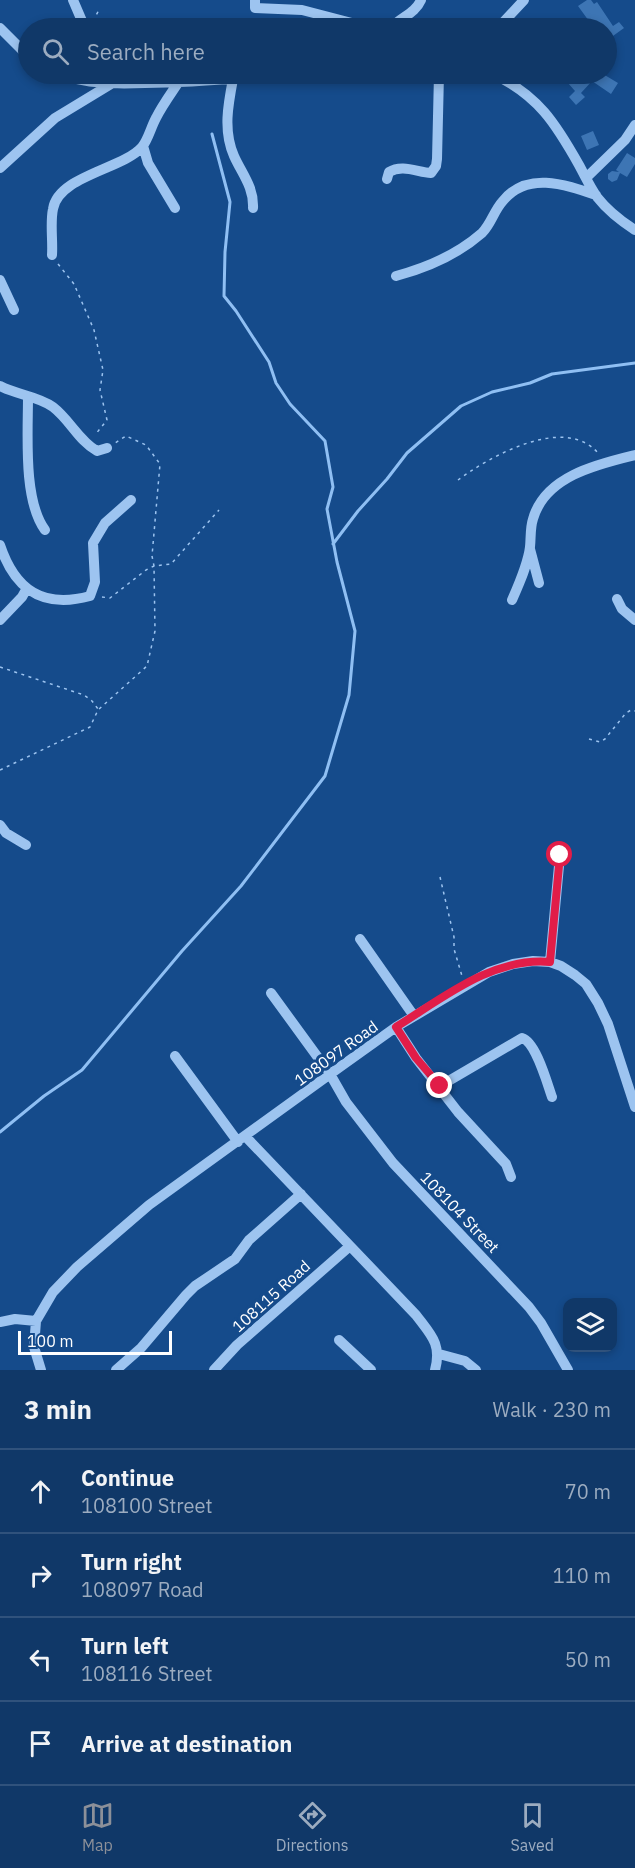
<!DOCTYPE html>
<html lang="en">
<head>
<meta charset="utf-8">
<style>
  :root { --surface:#103868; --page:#193f6e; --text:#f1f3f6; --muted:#9cacc0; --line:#30527c; --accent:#8c9099 }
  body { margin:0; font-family:"IBM Plex Sans",sans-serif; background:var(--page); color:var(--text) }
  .controls { position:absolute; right:18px; bottom:18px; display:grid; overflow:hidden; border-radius:12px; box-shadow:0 3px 9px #0003 }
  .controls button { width:54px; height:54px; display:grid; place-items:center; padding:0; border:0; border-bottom:2px solid var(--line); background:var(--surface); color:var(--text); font:30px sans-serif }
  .scale { position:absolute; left:18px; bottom:15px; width:154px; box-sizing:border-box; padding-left:6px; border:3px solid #fff; border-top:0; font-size:16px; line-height:21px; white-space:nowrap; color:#fff; -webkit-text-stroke:4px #154b8b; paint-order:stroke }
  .stop { position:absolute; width:18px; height:18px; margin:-14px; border:4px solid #e11d48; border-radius:50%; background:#fff }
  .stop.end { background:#e11d48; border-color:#fff; box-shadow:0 2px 6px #0008 }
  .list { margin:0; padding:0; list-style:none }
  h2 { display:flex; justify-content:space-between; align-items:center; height:78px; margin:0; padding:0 24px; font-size:26px }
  h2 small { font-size:20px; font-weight:400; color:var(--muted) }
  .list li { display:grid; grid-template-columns:39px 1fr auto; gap:18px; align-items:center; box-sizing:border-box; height:84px; padding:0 24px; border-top:2px solid var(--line) }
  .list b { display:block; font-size:22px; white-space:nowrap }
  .list p { margin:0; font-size:20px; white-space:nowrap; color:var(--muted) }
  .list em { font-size:20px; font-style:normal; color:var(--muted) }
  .icon { flex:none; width:33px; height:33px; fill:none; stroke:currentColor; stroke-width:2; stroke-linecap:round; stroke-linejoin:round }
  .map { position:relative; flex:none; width:635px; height:1370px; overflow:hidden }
  .search { position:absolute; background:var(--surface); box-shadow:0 3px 9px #0003; left:18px; right:18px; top:18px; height:66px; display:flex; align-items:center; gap:15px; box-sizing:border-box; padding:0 21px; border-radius:33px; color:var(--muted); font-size:22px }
  .sheet { height:414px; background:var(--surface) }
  nav { display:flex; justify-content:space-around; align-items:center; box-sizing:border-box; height:84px; border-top:2px solid var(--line); background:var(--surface); font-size:16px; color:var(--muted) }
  nav a { display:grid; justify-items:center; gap:3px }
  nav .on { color:var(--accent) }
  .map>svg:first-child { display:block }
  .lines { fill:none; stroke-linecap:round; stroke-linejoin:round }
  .stream { stroke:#8fbff3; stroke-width:3 }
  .building { fill:#3d75b4 }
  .path { stroke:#9dc4f0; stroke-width:1.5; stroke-dasharray:3 4.5; stroke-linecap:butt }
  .minor { stroke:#9dc4f0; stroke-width:10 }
  .route { stroke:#e11d48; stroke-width:8 }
  .labels { text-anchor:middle; stroke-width:6; stroke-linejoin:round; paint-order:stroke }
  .street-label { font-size:16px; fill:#fff; stroke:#154b8b }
</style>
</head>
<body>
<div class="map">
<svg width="635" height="1370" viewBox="0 0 635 1370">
  <rect width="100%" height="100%" fill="#154b8b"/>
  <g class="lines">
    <!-- stream -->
    <path class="stream" d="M333 544 358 511 387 479 407 453 461 406 492 392 530 383 552 374 635 363
      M0 1132 44 1096 82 1070 182 951 241 886 325 776 349 695 355 631 337 562 327 509 333 487 325 441 290 404 276 383 269 362 236 311 224 296 225 252 230 202 212 134"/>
  </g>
  <!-- building -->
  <path class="building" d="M587 0H591L594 4 597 2 613 26 619 22 624 28 606 41V28H594L578 6Z
    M560 74H603L618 83 611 94 592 81 581 93 585 97 576 105 569 97 575 91Z
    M593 131 599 145 587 150 581 136Z
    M627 153 635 158V164L627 177 620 173 617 180 612 182 608 179V174L612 171 619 172 616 170Z"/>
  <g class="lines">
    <!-- path -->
    <path class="path" d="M93 21 100 8
      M248 28 252 18
      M58 264 74 284 94 330 103 370 100 390 107 420 95 435
      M458 480C489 457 564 414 598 453
      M102 597 110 598 146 570 154 566 171 564 219 510
      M0 667 84 695 92 701 98 709
      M589 739 600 742 605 739 626 713 631 710 635 711
      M0 770 90 727 98 710 147 666 155 631 154 566 152 556 160 464 146 445 126 436 115 443
      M440 877 454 937V949L462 976"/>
    <!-- minor -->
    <path class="minor" d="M73 0 85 28
      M255 0V8L302 10 371 28
      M0 28 28 56
      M391 28C400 17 415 14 421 0
      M498 28 524 0
      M59 74C87 84 115 84 145 83 195 83 244 78 293 74
      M493 74C538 95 556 124 579 165 585 176 590 187 597 197 608 211 621 221 635 230
      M233 79C228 105 223 131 234 156 242 174 254 187 253 208
      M143 146 148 163 175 208
      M0 168 55 118 111 84
      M586 178 625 140 635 125
      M387 179 389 172C402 164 417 172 431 173L436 166 437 159 439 74
      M52 255C53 240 50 223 53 209 58 176 123 169 142 147 148 140 151 127 156 118 162 106 170 95 178 83
      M396 276C426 268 458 254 482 233 491 224 494 211 502 202 526 171 564 184 596 195
      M0 280 14 310
      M0 386C17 395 38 396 53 407 70 420 79 441 97 451L107 448
      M28 397C28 434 23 500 45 530
      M0 545C15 590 43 609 90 596L95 582 93 543 105 523 131 500
      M530 549 539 583
      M617 599 622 609 635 620
      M512 600C519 584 528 564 530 547 531 538 530 528 533 519 545 476 598 464 635 455
      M0 620 22 597 27 588
      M0 825 6 833 26 845
      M360 939 414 1016
      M550 962 560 855
      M271 993 330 1074 346 1102 393 1163 529 1307 541 1323 568 1370
      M396 1027 416 1058 458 1112 506 1164 511 1177
      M175 1056 238 1142
      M440 1086 522 1038C536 1042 547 1083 552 1097
      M246 1137 416 1315C431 1335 442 1344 435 1370
      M0 1322 15 1319 36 1321
      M339 1340 371 1370
      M439 1354 465 1361 476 1370
      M41 1370 34 1347 36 1321 53 1292 77 1267 149 1205 340 1067 396 1027 489 972 513 964 533 961 550 962 561 966 575 975 586 984 598 1003 608 1024 635 1107
      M116 1370 141 1348 186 1295 195 1286 235 1259 249 1240 301 1194
      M214 1370 237 1345 350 1246"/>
  </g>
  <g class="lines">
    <!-- route -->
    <path class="route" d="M440 1086 416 1058 396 1027C443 998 492 957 550 962L560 855"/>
  </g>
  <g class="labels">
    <!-- street labels -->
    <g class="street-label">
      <text transform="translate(336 1053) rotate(-36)" y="6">108097 Road</text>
      <text transform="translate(460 1212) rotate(46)" y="6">108104 Street</text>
      <text transform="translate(271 1296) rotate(-42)" y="6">108115 Road</text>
    </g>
  </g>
</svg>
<div class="controls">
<button><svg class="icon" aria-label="layers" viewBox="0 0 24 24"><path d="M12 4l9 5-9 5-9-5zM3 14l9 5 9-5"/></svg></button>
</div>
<div class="scale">100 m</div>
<div class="stop" style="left:560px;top:855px"></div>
<div class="stop end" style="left:440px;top:1086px"></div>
<div class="search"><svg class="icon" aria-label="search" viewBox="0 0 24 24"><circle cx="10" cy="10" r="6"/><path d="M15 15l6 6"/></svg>Search here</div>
</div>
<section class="sheet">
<h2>3 min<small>Walk · 230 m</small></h2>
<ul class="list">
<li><svg class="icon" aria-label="ahead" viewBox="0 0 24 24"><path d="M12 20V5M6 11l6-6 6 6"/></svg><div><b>Continue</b><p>108100 Street</p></div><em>70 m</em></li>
<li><svg class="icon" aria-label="right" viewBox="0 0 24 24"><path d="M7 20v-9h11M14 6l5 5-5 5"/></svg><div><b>Turn right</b><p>108097 Road</p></div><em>110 m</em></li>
<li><svg class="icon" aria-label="left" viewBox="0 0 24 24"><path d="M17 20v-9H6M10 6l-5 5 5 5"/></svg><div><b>Turn left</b><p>108116 Street</p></div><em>50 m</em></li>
<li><svg class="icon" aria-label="arrive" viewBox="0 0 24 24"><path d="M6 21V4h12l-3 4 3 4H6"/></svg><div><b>Arrive at destination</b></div></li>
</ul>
</section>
<nav>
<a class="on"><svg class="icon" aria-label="map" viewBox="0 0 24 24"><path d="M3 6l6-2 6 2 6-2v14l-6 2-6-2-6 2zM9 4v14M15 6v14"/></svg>Map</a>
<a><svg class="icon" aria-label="directions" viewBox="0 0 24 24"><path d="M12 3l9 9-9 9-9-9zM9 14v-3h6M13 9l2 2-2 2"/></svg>Directions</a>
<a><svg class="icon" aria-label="saved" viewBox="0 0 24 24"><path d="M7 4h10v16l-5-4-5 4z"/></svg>Saved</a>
</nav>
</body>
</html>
